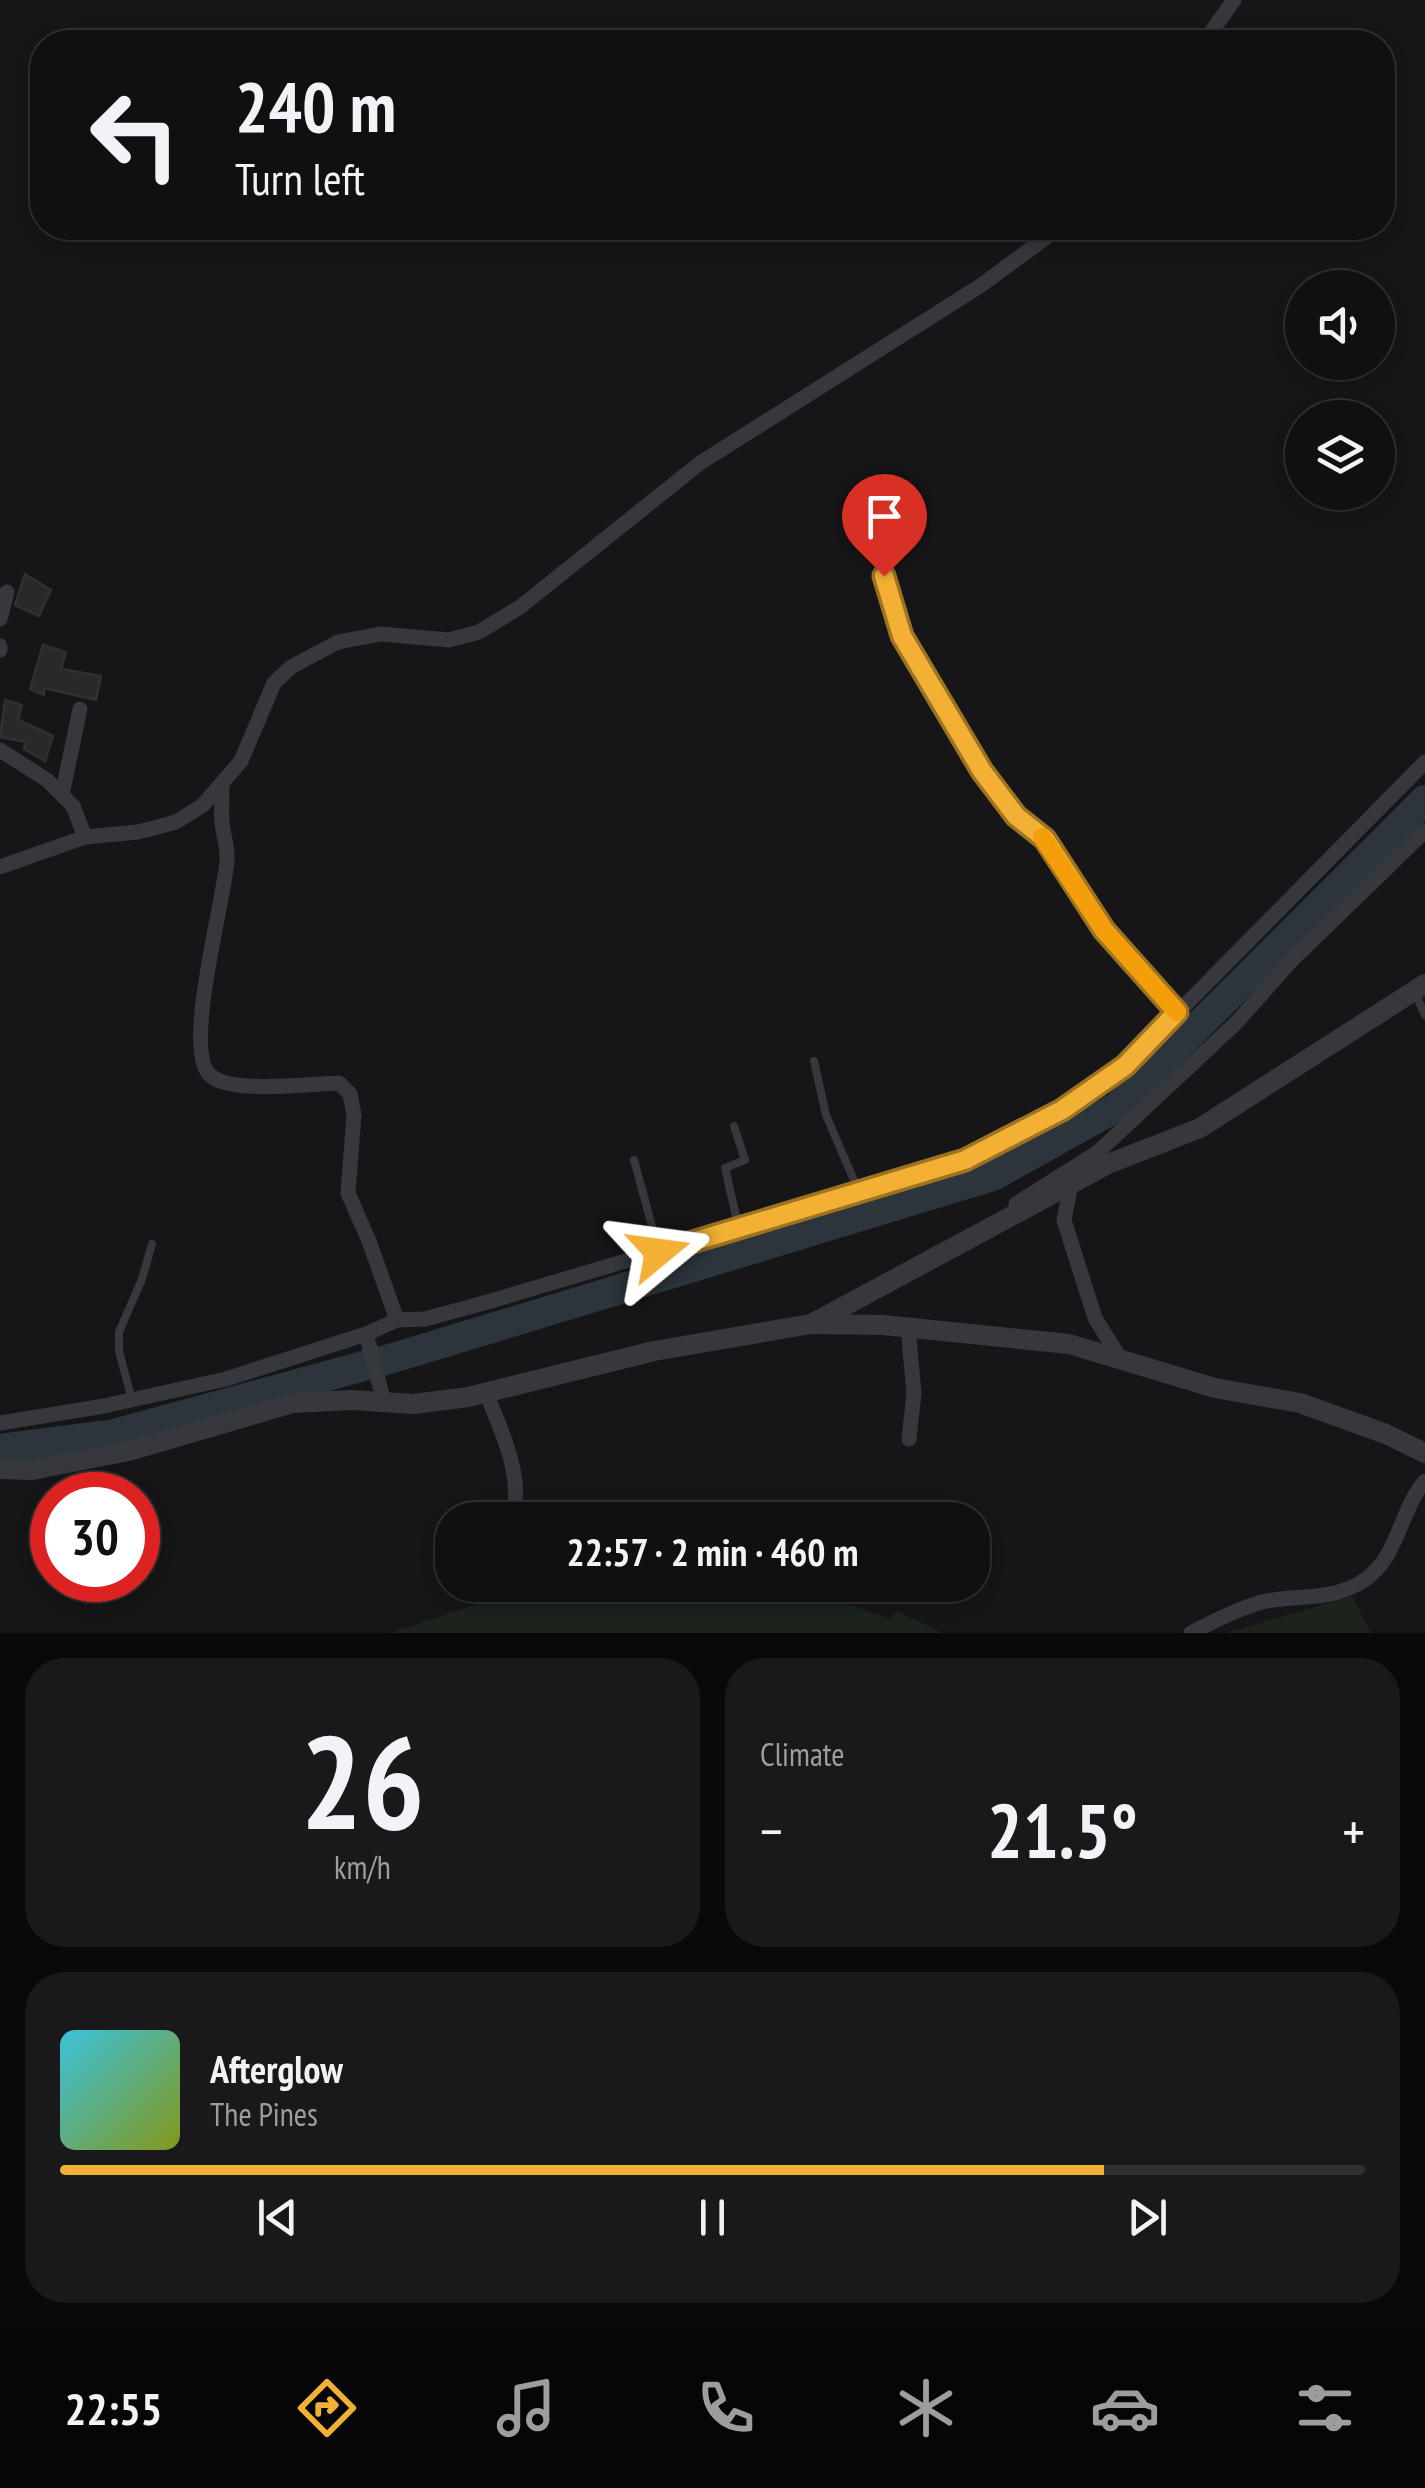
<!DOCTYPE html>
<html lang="en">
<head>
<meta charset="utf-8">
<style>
	:root { --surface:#101012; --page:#19191b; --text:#f1f3f6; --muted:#9c9d9f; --line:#303032; --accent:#f2b134 }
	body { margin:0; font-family:"PT Sans Narrow",sans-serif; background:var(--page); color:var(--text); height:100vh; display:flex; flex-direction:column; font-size:38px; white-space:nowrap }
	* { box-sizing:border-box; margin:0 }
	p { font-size:32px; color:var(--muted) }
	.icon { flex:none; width:55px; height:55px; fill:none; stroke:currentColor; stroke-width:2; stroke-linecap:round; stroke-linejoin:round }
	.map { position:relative; height:1633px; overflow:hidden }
	.drawer { display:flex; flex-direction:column; gap:25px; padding:25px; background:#09090a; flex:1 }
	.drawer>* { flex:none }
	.top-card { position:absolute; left:30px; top:30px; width:1365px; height:210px; border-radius:40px; box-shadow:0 5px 15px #0003,0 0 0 2px var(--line); background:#101012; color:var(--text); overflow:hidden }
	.buttons { position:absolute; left:1285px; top:270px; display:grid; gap:20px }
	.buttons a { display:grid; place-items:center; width:110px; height:110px; border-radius:50%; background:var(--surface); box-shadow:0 5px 15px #0003,0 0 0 2px var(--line); font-size:50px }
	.speed { position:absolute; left:30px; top:1472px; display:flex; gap:20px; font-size:50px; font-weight:700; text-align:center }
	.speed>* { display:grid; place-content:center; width:130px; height:130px; border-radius:50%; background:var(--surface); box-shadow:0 5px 15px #0003,0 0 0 2px var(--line); line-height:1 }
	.speed .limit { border:15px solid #d22; background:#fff; color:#111 }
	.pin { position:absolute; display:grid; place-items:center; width:85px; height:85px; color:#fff; margin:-102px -42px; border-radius:50% 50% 50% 0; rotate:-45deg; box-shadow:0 0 10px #0007 }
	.pin .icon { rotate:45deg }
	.me { position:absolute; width:110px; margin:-55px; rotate:74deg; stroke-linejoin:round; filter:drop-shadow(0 0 8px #0008) }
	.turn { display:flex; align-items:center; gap:35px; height:210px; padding:0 40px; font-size:45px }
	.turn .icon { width:130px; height:130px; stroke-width:2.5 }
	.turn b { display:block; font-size:70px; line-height:85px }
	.big { font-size:75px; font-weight:700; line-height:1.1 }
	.drawer .card { flex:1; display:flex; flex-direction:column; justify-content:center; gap:15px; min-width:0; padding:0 35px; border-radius:40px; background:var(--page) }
	.drawer .dial { align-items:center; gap:0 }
	.dial b { font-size:130px; line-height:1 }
	.song { display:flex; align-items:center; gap:30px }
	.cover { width:120px; height:120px; border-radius:15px; background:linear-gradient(135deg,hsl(190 70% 55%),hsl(70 70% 35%)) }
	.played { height:10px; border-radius:5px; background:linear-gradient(90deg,var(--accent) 80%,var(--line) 80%) }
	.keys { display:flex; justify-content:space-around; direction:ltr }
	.heat { display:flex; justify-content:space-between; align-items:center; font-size:55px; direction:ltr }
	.drawer .tiles { flex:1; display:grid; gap:25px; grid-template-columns:1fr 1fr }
	.card:last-child { grid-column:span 2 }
	.trip { position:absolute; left:435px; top:1502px; width:555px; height:100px; border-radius:40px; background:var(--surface); box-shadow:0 5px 15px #0003,0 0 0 2px var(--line); font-weight:700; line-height:100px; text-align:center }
	.dock { display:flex; height:160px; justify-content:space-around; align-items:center; background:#060607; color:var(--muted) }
	.dock .icon { width:70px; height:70px }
	.dock .current { color:var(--accent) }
	.dock b { font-size:45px; color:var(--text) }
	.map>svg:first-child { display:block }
	.green { fill:#1c231d }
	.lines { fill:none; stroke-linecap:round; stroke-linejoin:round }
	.river { stroke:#2c353c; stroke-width:30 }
	.building { fill:#29292c; stroke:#303034; stroke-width:2.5 }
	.service { stroke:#37383d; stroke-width:8 }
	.minor { stroke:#37383d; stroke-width:15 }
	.tertiary { stroke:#37383d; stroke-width:20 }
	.route-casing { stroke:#9d7322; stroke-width:25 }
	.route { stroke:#f2b134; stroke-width:18 }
	.slow { stroke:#f59e0b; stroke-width:18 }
</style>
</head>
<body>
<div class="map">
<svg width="1425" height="1633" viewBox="0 0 1425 1633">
	<rect width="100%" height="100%" fill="#161618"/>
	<g class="green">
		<path d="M 501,1585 L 795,1585 L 890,1619 L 897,1611 L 943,1633 L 390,1633 L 477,1604 Z"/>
		<path d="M 1352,1596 L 1371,1633 L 1226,1633 Z"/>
	</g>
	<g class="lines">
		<path class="river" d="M 0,1449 L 114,1434 L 393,1358 L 993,1176 L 1117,1107 L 1425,800"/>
	</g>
	<g class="building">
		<path d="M 25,574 L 51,590 L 39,616 L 15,605 Z"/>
		<path d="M 43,645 L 66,652 L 61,669 L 101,676 L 96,700 L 44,688 L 44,695 L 30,689 Z"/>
		<path d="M 5,700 L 22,705 L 18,720 L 53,736 L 45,761 L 24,749 L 26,742 L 0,737 Z"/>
	</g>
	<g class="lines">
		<g class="service">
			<path d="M 1416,995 L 1425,1015"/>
			<path d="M 814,1061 L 826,1115 L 859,1192"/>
			<path d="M 734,1126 L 745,1160 L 725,1168 L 739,1229"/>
			<path d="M 634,1160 L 659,1252"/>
			<path d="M 132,1400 L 119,1351 L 119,1332 L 142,1279 L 152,1244"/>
		</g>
		<g class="minor">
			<path d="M 1204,42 L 1234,0"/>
			<path d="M 884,576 L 902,637 L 983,771 L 1015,816 L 1045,839 L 1104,931 L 1177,1012"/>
			<path d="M 0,619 L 7,592"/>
			<path d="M 0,646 L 0,650"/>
			<path d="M 0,750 L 47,780 L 73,806 L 85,837"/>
			<path d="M 222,784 C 222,797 221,810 222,822 C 223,835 228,847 227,860 C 225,899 181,1053 211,1076 C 234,1094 308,1084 339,1083 L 350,1094 L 354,1115 L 348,1193 L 369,1241 L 397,1320"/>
			<path d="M 62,795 L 80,709"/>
			<path d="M 0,867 L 85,837 L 138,832 L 176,822 L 203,805 L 241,761 L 274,683 L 291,667 L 338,642 L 381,634 L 449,640 L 479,632 L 520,607 L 700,463 L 980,286 L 1059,228"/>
			<path d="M 1071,1184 L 1064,1220 L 1095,1318 L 1121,1360"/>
			<path d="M 1016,1204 L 1098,1152 L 1236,1023 L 1291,961 L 1425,831"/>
			<path d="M 908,1328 L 914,1393 L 909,1439"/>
			<path d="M 366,1334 L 384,1402"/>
			<path d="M 486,1393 C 503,1434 523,1475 513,1520"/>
			<path d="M 0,1423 L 104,1406 L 226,1379 L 366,1334 L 397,1320 L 425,1319 L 491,1301 L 965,1160 L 1063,1110 L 1125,1066 L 1425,762"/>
			<path d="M 1191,1633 C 1212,1622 1239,1608 1262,1602 C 1297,1594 1334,1602 1366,1579 C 1399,1555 1400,1510 1425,1481"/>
		</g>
		<g class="tertiary">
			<path d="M 813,1323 L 1108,1164 L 1200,1128 L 1425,984"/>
			<path d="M 0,1469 L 32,1470 L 129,1451 L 293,1403 L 351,1400 L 414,1404 L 468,1397 L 654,1351 L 811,1324 L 883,1325 L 1069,1344 L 1215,1388 L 1300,1403 L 1386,1434 L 1425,1453"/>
		</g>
	</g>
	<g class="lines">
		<defs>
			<path id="route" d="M 659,1252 L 965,1160 L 1062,1110 L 1125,1066 L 1177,1012 L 1104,930 L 1045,839 L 1016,816 L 982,771 L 902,636 L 884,576"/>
		</defs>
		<use href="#route" class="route-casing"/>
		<use href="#route" class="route"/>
		<path class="slow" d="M 1042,837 L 1104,930 L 1177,1012"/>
	</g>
</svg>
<div class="buttons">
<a><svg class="icon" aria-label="sound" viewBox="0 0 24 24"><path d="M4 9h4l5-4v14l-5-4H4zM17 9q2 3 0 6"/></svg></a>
<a><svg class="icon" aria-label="layers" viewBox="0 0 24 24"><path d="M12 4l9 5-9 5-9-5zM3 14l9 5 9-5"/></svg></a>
</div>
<div class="speed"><div class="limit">30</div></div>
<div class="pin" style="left:884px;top:576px;background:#d93025"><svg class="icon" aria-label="arrive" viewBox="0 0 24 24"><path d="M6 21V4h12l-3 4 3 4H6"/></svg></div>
<svg class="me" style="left:659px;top:1252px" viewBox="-20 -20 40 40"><path d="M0-17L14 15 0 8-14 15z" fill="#f2b134" stroke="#fff" stroke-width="4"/></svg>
<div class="trip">22:57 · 2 min · 460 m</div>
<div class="top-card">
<div class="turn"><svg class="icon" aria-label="left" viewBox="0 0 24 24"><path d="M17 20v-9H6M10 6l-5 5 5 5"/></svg><div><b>240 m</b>Turn left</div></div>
</div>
</div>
<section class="drawer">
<div class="tiles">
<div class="card dial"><b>26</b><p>km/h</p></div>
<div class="card"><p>Climate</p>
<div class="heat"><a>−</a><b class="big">21.5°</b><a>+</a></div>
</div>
<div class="card">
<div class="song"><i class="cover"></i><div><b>Afterglow</b><p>The Pines</p></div></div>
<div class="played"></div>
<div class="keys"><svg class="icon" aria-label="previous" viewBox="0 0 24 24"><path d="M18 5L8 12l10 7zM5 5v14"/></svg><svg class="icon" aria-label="pause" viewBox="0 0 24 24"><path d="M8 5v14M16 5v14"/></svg><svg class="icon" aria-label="next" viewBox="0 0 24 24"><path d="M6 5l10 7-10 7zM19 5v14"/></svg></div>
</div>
</div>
</section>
<nav class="dock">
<b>22:55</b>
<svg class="icon current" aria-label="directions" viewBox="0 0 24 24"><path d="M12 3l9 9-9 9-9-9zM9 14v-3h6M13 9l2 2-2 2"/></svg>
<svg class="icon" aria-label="music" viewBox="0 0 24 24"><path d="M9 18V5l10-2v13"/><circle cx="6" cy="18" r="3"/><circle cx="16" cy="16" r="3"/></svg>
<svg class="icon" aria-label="phone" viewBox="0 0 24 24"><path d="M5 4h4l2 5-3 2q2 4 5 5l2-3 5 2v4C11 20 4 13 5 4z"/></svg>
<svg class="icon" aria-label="climate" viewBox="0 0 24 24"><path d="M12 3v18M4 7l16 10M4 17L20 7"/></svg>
<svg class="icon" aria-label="car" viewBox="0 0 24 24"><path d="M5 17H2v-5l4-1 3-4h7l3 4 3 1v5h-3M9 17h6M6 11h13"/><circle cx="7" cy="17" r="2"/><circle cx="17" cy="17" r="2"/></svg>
<svg class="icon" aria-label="filters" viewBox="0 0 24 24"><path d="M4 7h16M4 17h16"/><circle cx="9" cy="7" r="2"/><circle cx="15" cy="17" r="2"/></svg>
</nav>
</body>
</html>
